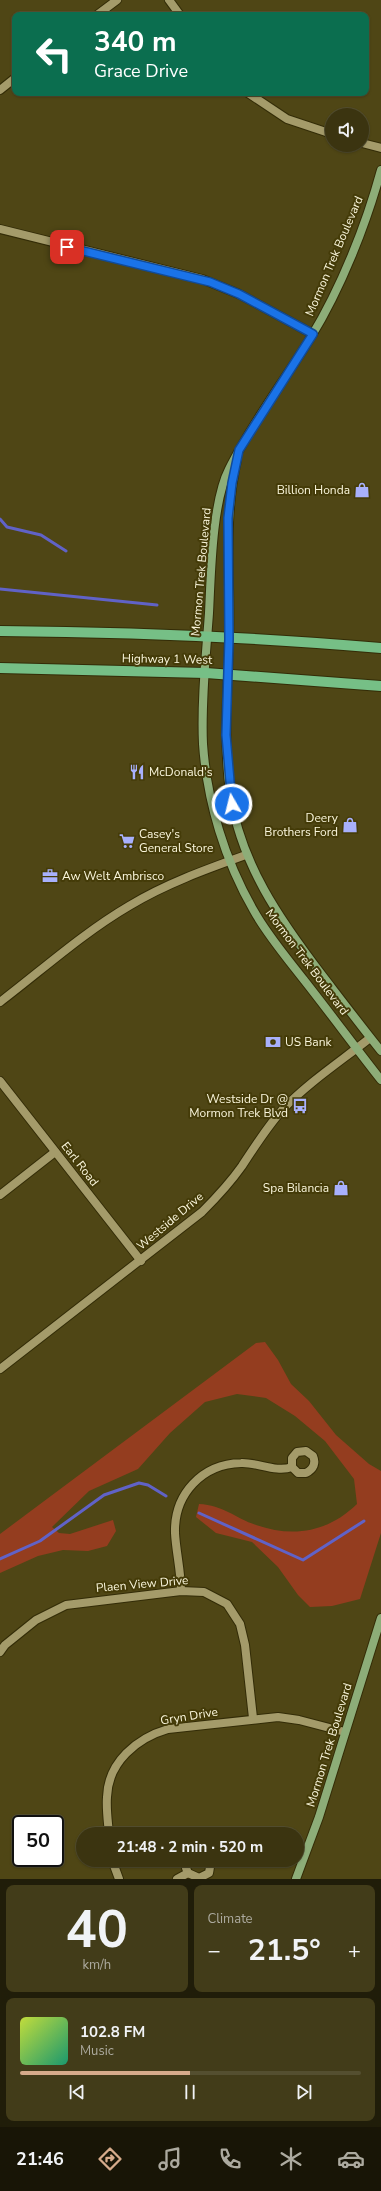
<!DOCTYPE html>
<html lang="en">
<head>
<meta charset="utf-8">
<style>
	:root { --surface:#3b3410; --page:#423c19; --text:#f1f3f6; --muted:#acaa9f; --line:#544f30; --accent:#d6ab8b }
	body { margin:0; font-family:"Nunito Sans",sans-serif; background:var(--page); color:var(--text); height:100vh; display:flex; flex-direction:column; font-size:15px; white-space:nowrap }
	* { box-sizing:border-box; margin:0 }
	p { font-size:13px; color:var(--muted) }
	.icon { flex:none; width:22px; height:22px; fill:none; stroke:currentColor; stroke-width:2; stroke-linecap:round; stroke-linejoin:round }
	.map { position:relative; height:1879px; overflow:hidden }
	.panel { display:flex; flex-direction:column; gap:6px; padding:6px; background:#201d09; flex:1 }
	.panel>* { flex:none }
	.guide { position:absolute; left:12px; top:12px; width:357px; height:84px; border-radius:8px; box-shadow:0 1px 3px #0004,0 0 0 1px var(--line); background:#0b6e4f; color:#fff; overflow:hidden }
	.buttons { position:absolute; left:325px; top:108px; display:grid; gap:8px }
	.buttons a { display:grid; place-items:center; width:44px; height:44px; border-radius:50%; background:var(--surface); box-shadow:0 1px 3px #0004,0 0 0 1px var(--line); font-size:20px }
	.speed { position:absolute; left:12px; top:1815px; display:flex; gap:8px; font-size:20px; font-weight:700; text-align:center }
	.speed>* { display:grid; place-content:center; width:52px; height:52px; border-radius:50%; background:var(--surface); box-shadow:0 1px 3px #0004,0 0 0 1px var(--line); line-height:1 }
	.speed .limit { border:2px solid #111; border-radius:6px; background:#fff; color:#111 }
	.pin { position:absolute; display:grid; place-items:center; width:34px; height:34px; color:#fff; margin:-17px; border-radius:8px; box-shadow:0 2px 6px #0006 }
	.me { position:absolute; width:44px; margin:-22px; rotate:352deg; stroke-linejoin:round; filter:drop-shadow(0 0 3px #0008) }
	.turn { display:flex; align-items:center; gap:14px; height:84px; padding:0 16px; font-size:18px }
	.turn .icon { width:52px; height:52px; stroke-width:2.5 }
	.turn b { display:block; font-size:28px; line-height:34px }
	.big { font-size:30px; font-weight:700; line-height:1.1 }
	.panel .widget { flex:1; display:flex; flex-direction:column; justify-content:center; gap:6px; min-width:0; padding:0 14px; border-radius:8px; background:var(--page) }
	.panel .dial { align-items:center; gap:0 }
	.dial b { font-size:52px; line-height:1 }
	.song { display:flex; align-items:center; gap:12px }
	.cover { width:48px; height:48px; border-radius:6px; background:linear-gradient(135deg,hsl(70 70% 55%),hsl(160 70% 35%)) }
	.played { height:4px; border-radius:2px; background:linear-gradient(90deg,var(--accent) 50%,var(--line) 50%) }
	.keys { display:flex; justify-content:space-around; direction:ltr }
	.heat { display:flex; justify-content:space-between; align-items:center; font-size:22px; direction:ltr }
	.panel .tiles { flex:1; display:grid; gap:6px; grid-template-columns:1fr 1fr }
	.widget:last-child { grid-column:span 2 }
	.trip { position:absolute; left:76px; top:1827px; width:228px; height:40px; border-radius:20px; background:var(--surface); box-shadow:0 1px 3px #0004,0 0 0 1px var(--line); font-weight:700; line-height:40px; text-align:center }
	.dock { display:flex; height:64px; justify-content:space-around; align-items:center; background:#181506; color:var(--muted) }
	.dock .icon { width:28px; height:28px }
	.dock .selected { color:var(--accent) }
	.dock b { font-size:18px; color:var(--text) }
	.map>svg:first-child { display:block }
	.green { fill:#943d1f }
	.lines { fill:none; stroke-linecap:round; stroke-linejoin:round }
	.stream { stroke:#6062c7; stroke-width:3 }
	.minor-casing { stroke:#332c07; stroke-width:10 }
	.secondary-casing { stroke:#332c07; stroke-width:10 }
	.primary-casing { stroke:#332c07; stroke-width:12 }
	.minor { stroke:#a49b6a; stroke-width:8 }
	.secondary { stroke:#8dad78; stroke-width:8 }
	.primary { stroke:#76bf86; stroke-width:10 }
	.route-casing { stroke:#114b97; stroke-width:10 }
	.route { stroke:#1a73e8; stroke-width:7 }
	.labels { text-anchor:middle; stroke-width:4; stroke-linejoin:round; paint-order:stroke }
	.street-label { font-size:12px; fill:#faf6dc; stroke:#443b08 }
	.poi-label { font-size:12px; fill:#faf6dc; stroke:#443b08; text-anchor:end }
</style>
</head>
<body>
<div class="map">
<svg width="381" height="1879" viewBox="0 0 381 1879">
	<rect width="100%" height="100%" fill="#4f4615"/>
	<path class="green" d="M 265,1342 L 278,1360 L 291,1384 L 309,1401 L 336,1435 L 369,1464 L 381,1471 L 381,1533 L 360,1599 L 332,1606 L 310,1607 L 298,1595 L 278,1567 L 252,1542 L 216,1533 L 196,1517 L 199,1504 C 223,1505 235,1518 256,1525 C 294,1538 328,1532 357,1504 L 354,1479 L 325,1441 L 295,1416 L 266,1398 L 237,1394 L 205,1402 L 170,1433 L 138,1469 L 89,1491 L 52,1527 L 59,1533 L 70,1534 L 113,1520 L 116,1531 L 107,1546 L 88,1551 L 63,1550 L 38,1556 L 0,1573 L 0,1534 L 256,1343 Z"/>
	<g class="lines">
		<g class="stream">
			<path d="M 0,519 L 7,527 L 41,535 L 66,551"/>
			<path d="M 0,589 L 157,605"/>
			<path d="M 199,1513 L 303,1560 L 364,1521"/>
			<path d="M 0,1559 L 40,1541 L 104,1495 L 139,1483 L 148,1485 L 166,1496"/>
		</g>
		<defs>
			<g id="minor">
				<path d="M 169,0 L 180,15"/>
				<path d="M 97,15 L 117,0"/>
				<path d="M 0,90 L 15,78"/>
				<path d="M 248,93 L 287,119 L 332,134"/>
				<path d="M 362,143 L 381,148"/>
				<path d="M 0,229 L 202,279 L 239,294 L 313,334"/>
				<path d="M 0,1002 C 42,970 83,933 129,906 C 165,884 207,869 246,855"/>
				<path d="M 0,1081 L 141,1261"/>
				<path d="M 0,1195 L 55,1152"/>
				<path d="M 0,1369 L 202,1212 C 217,1197 230,1183 242,1166 C 255,1146 267,1127 283,1109 C 309,1082 341,1061 370,1038"/>
				<path d="M 181,1591 C 181,1571 176,1552 175,1533 C 174,1494 202,1464 241,1463 C 257,1462 276,1473 292,1467 L 292,1458 L 297,1452 L 306,1451 L 313,1456 C 316,1463 314,1469 306,1473 L 298,1473 L 292,1467"/>
				<path d="M 0,1652 L 5,1645 L 36,1620 L 66,1605 L 181,1591 L 204,1592 L 227,1604 L 240,1624 L 245,1645 L 253,1718"/>
				<path d="M 109,1834 C 108,1822 106,1809 107,1797 C 108,1762 137,1738 168,1729 L 278,1717 L 299,1720 L 345,1732"/>
				<path d="M 112,1860 L 119,1879"/>
				<path d="M 188,1860 L 186,1868 L 188,1873 L 199,1878 L 209,1873 L 210,1867 L 208,1860"/>
				<path d="M 177,1879 L 188,1873"/>
			</g>
			<g id="secondary">
				<path d="M 381,170 C 366,225 341,288 311,337 C 284,381 252,423 229,469 C 212,502 211,574 209,613 C 206,655 201,702 203,744 C 207,802 225,861 254,911 C 268,936 287,958 304,980 C 330,1013 355,1047 381,1080"/>
				<path d="M 237,460 C 223,520 231,579 229,639 C 228,690 223,741 230,792 C 240,863 280,920 322,975 C 342,1001 361,1026 381,1051"/>
				<path d="M 296,1879 L 319,1817 L 381,1618"/>
			</g>
			<g id="primary">
				<path d="M 0,631 C 127,632 254,637 381,648"/>
				<path d="M 0,668 L 206,673 L 381,686"/>
			</g>
		</defs>
		<use href="#minor" class="minor-casing"/>
		<use href="#secondary" class="secondary-casing"/>
		<use href="#primary" class="primary-casing"/>
		<use href="#minor" class="minor"/>
		<use href="#secondary" class="secondary"/>
		<use href="#primary" class="primary"/>
	</g>
	<g class="lines">
		<defs>
			<path id="route" d="M 67,247 L 210,282 L 239,294 L 313,334 L 239,450 L 232,483 L 228,518 L 229,639 L 226,735 L 232,804"/>
		</defs>
		<use href="#route" class="route-casing"/>
		<use href="#route" class="route"/>
	</g>
	<defs>
		<symbol id="shop-bare" viewBox="-9 -9 18 18"><path d="M-5-2.5h2.3a2.7 3.5 0 0 1 5.4 0H5L5.5 6h-11ZM-1.5-2.5h3a1.5 2.3 0 0 0-3 0Z" fill="#a8b0fc" stroke="#443b08" stroke-width="2.5" paint-order="stroke"/></symbol>
		<symbol id="restaurant-bare" viewBox="-9 -9 18 18"><path d="M-5-6h1v4h1v-4h1v4h1v-4h1v5L-1.5 .5V6h-2V.5L-5-1ZM5-6V6H3V1.5H1.5Q1.5-4 5-6Z" fill="#a8b0fc" stroke="#443b08" stroke-width="2.5" paint-order="stroke"/></symbol>
		<symbol id="supermarket-bare" viewBox="-9 -9 18 18"><path d="M-6-5.5h2.5l.6 2H6L4.5 2H-2.5L-4.4-4H-6ZM-1.5 3.2a1.3 1.3 0 1 0 .1 0ZM3 3.2a1.3 1.3 0 1 0 .1 0Z" fill="#a8b0fc" stroke="#443b08" stroke-width="2.5" paint-order="stroke"/></symbol>
		<symbol id="office-bare" viewBox="-9 -9 18 18"><path d="M-6-3h4V-5.5h4V-3h4V5H-6ZM-1-4.5V-3h2v-1.5ZM-6 0V1H6V0Z" fill="#a8b0fc" stroke="#443b08" stroke-width="2.5" paint-order="stroke"/></symbol>
		<symbol id="bank-bare" viewBox="-9 -9 18 18"><path d="M-6-4H6V4H-6ZM0-2.3a2.3 2.3 0 1 0 0 4.6a2.3 2.3 0 1 0 0-4.6Z" fill="#a8b0fc" stroke="#443b08" stroke-width="2.5" paint-order="stroke"/></symbol>
		<symbol id="bus-bare" viewBox="-9 -9 18 18"><path d="M-5-6H5V4H4V6H2V4H-2V6H-4V4H-5ZM-3.5-4V0h7V-4ZM-3.5 1.2v1.5H-2V1.2ZM2 1.2v1.5H3.5V1.2Z" fill="#a8b0fc" stroke="#443b08" stroke-width="2.5" paint-order="stroke"/></symbol>
	</defs>
	<g fill-rule="evenodd">
		<use href="#shop-bare" x="351" y="479" width="22" height="22"/>
		<use href="#restaurant-bare" x="126" y="761" width="22" height="22"/>
		<use href="#shop-bare" x="339" y="814" width="22" height="22"/>
		<use href="#supermarket-bare" x="116" y="830" width="22" height="22"/>
		<use href="#office-bare" x="39" y="865" width="22" height="22"/>
		<use href="#bank-bare" x="262" y="1031" width="22" height="22"/>
		<use href="#bus-bare" x="289" y="1095" width="22" height="22"/>
		<use href="#shop-bare" x="330" y="1177" width="22" height="22"/>
	</g>
	<g class="labels">
		<g class="street-label">
			<text transform="translate(334 256) rotate(-67)" y="4">Mormon Trek Boulevard</text>
			<text transform="translate(201 572) rotate(-85)" y="4">Mormon Trek Boulevard</text>
			<text transform="translate(167 659) rotate(1)" y="4">Highway 1 West</text>
			<text transform="translate(307 962) rotate(53)" y="4">Mormon Trek Boulevard</text>
			<text transform="translate(80 1164) rotate(52)" y="4">Earl Road</text>
			<text transform="translate(170 1221) rotate(-40)" y="4">Westside Drive</text>
			<text transform="translate(142 1584) rotate(-5)" y="4">Plaen View Drive</text>
			<text transform="translate(189 1716) rotate(-9)" y="4">Gryn Drive</text>
			<text transform="translate(329 1745) rotate(-73)" y="4">Mormon Trek Boulevard</text>
		</g>
		<g class="poi-label">
			<text x="350" y="494">Billion Honda</text>
			<text x="149" y="776" text-anchor="start">McDonald's</text>
			<text x="338" y="822">Deery<tspan x="338" dy="14">Brothers Ford</tspan></text>
			<text x="139" y="838" text-anchor="start">Casey's<tspan x="139" dy="14">General Store</tspan></text>
			<text x="62" y="880" text-anchor="start">Aw Welt Ambrisco</text>
			<text x="285" y="1046" text-anchor="start">US Bank</text>
			<text x="288" y="1103">Westside Dr @<tspan x="288" dy="14">Mormon Trek Blvd</tspan></text>
			<text x="329" y="1192">Spa Bilancia</text>
		</g>
	</g>
</svg>
<div class="buttons">
<a><svg class="icon" aria-label="sound" viewBox="0 0 24 24"><path d="M4 9h4l5-4v14l-5-4H4zM17 9q2 3 0 6"/></svg></a>
</div>
<div class="speed"><div class="limit">50</div></div>
<div class="pin" style="left:67px;top:247px;background:#d93025"><svg class="icon" aria-label="arrive" viewBox="0 0 24 24"><path d="M6 21V4h12l-3 4 3 4H6"/></svg></div>
<svg class="me" style="left:232px;top:804px" viewBox="-20 -20 40 40"><circle r="17" fill="#1a73e8" stroke="#fff" stroke-width="3"/><path d="M0-11L8 9 0 5-8 9z" fill="#fff"/></svg>
<div class="trip">21:48 · 2 min · 520 m</div>
<div class="guide">
<div class="turn"><svg class="icon" aria-label="left" viewBox="0 0 24 24"><path d="M17 20v-9H6M10 6l-5 5 5 5"/></svg><div><b>340 m</b>Grace Drive</div></div>
</div>
</div>
<section class="panel">
<div class="tiles">
<div class="widget dial"><b>40</b><p>km/h</p></div>
<div class="widget"><p>Climate</p>
<div class="heat"><a>−</a><b class="big">21.5°</b><a>+</a></div>
</div>
<div class="widget">
<div class="song"><i class="cover"></i><div><b>102.8 FM</b><p>Music</p></div></div>
<div class="played"></div>
<div class="keys"><svg class="icon" aria-label="previous" viewBox="0 0 24 24"><path d="M18 5L8 12l10 7zM5 5v14"/></svg><svg class="icon" aria-label="pause" viewBox="0 0 24 24"><path d="M8 5v14M16 5v14"/></svg><svg class="icon" aria-label="next" viewBox="0 0 24 24"><path d="M6 5l10 7-10 7zM19 5v14"/></svg></div>
</div>
</div>
</section>
<nav class="dock">
<b>21:46</b>
<svg class="icon selected" aria-label="directions" viewBox="0 0 24 24"><path d="M12 3l9 9-9 9-9-9zM9 14v-3h6M13 9l2 2-2 2"/></svg>
<svg class="icon" aria-label="music" viewBox="0 0 24 24"><path d="M9 18V5l10-2v13"/><circle cx="6" cy="18" r="3"/><circle cx="16" cy="16" r="3"/></svg>
<svg class="icon" aria-label="phone" viewBox="0 0 24 24"><path d="M5 4h4l2 5-3 2q2 4 5 5l2-3 5 2v4C11 20 4 13 5 4z"/></svg>
<svg class="icon" aria-label="climate" viewBox="0 0 24 24"><path d="M12 3v18M4 7l16 10M4 17L20 7"/></svg>
<svg class="icon" aria-label="car" viewBox="0 0 24 24"><path d="M5 17H2v-5l4-1 3-4h7l3 4 3 1v5h-3M9 17h6M6 11h13"/><circle cx="7" cy="17" r="2"/><circle cx="17" cy="17" r="2"/></svg>
</nav>
</body>
</html>
